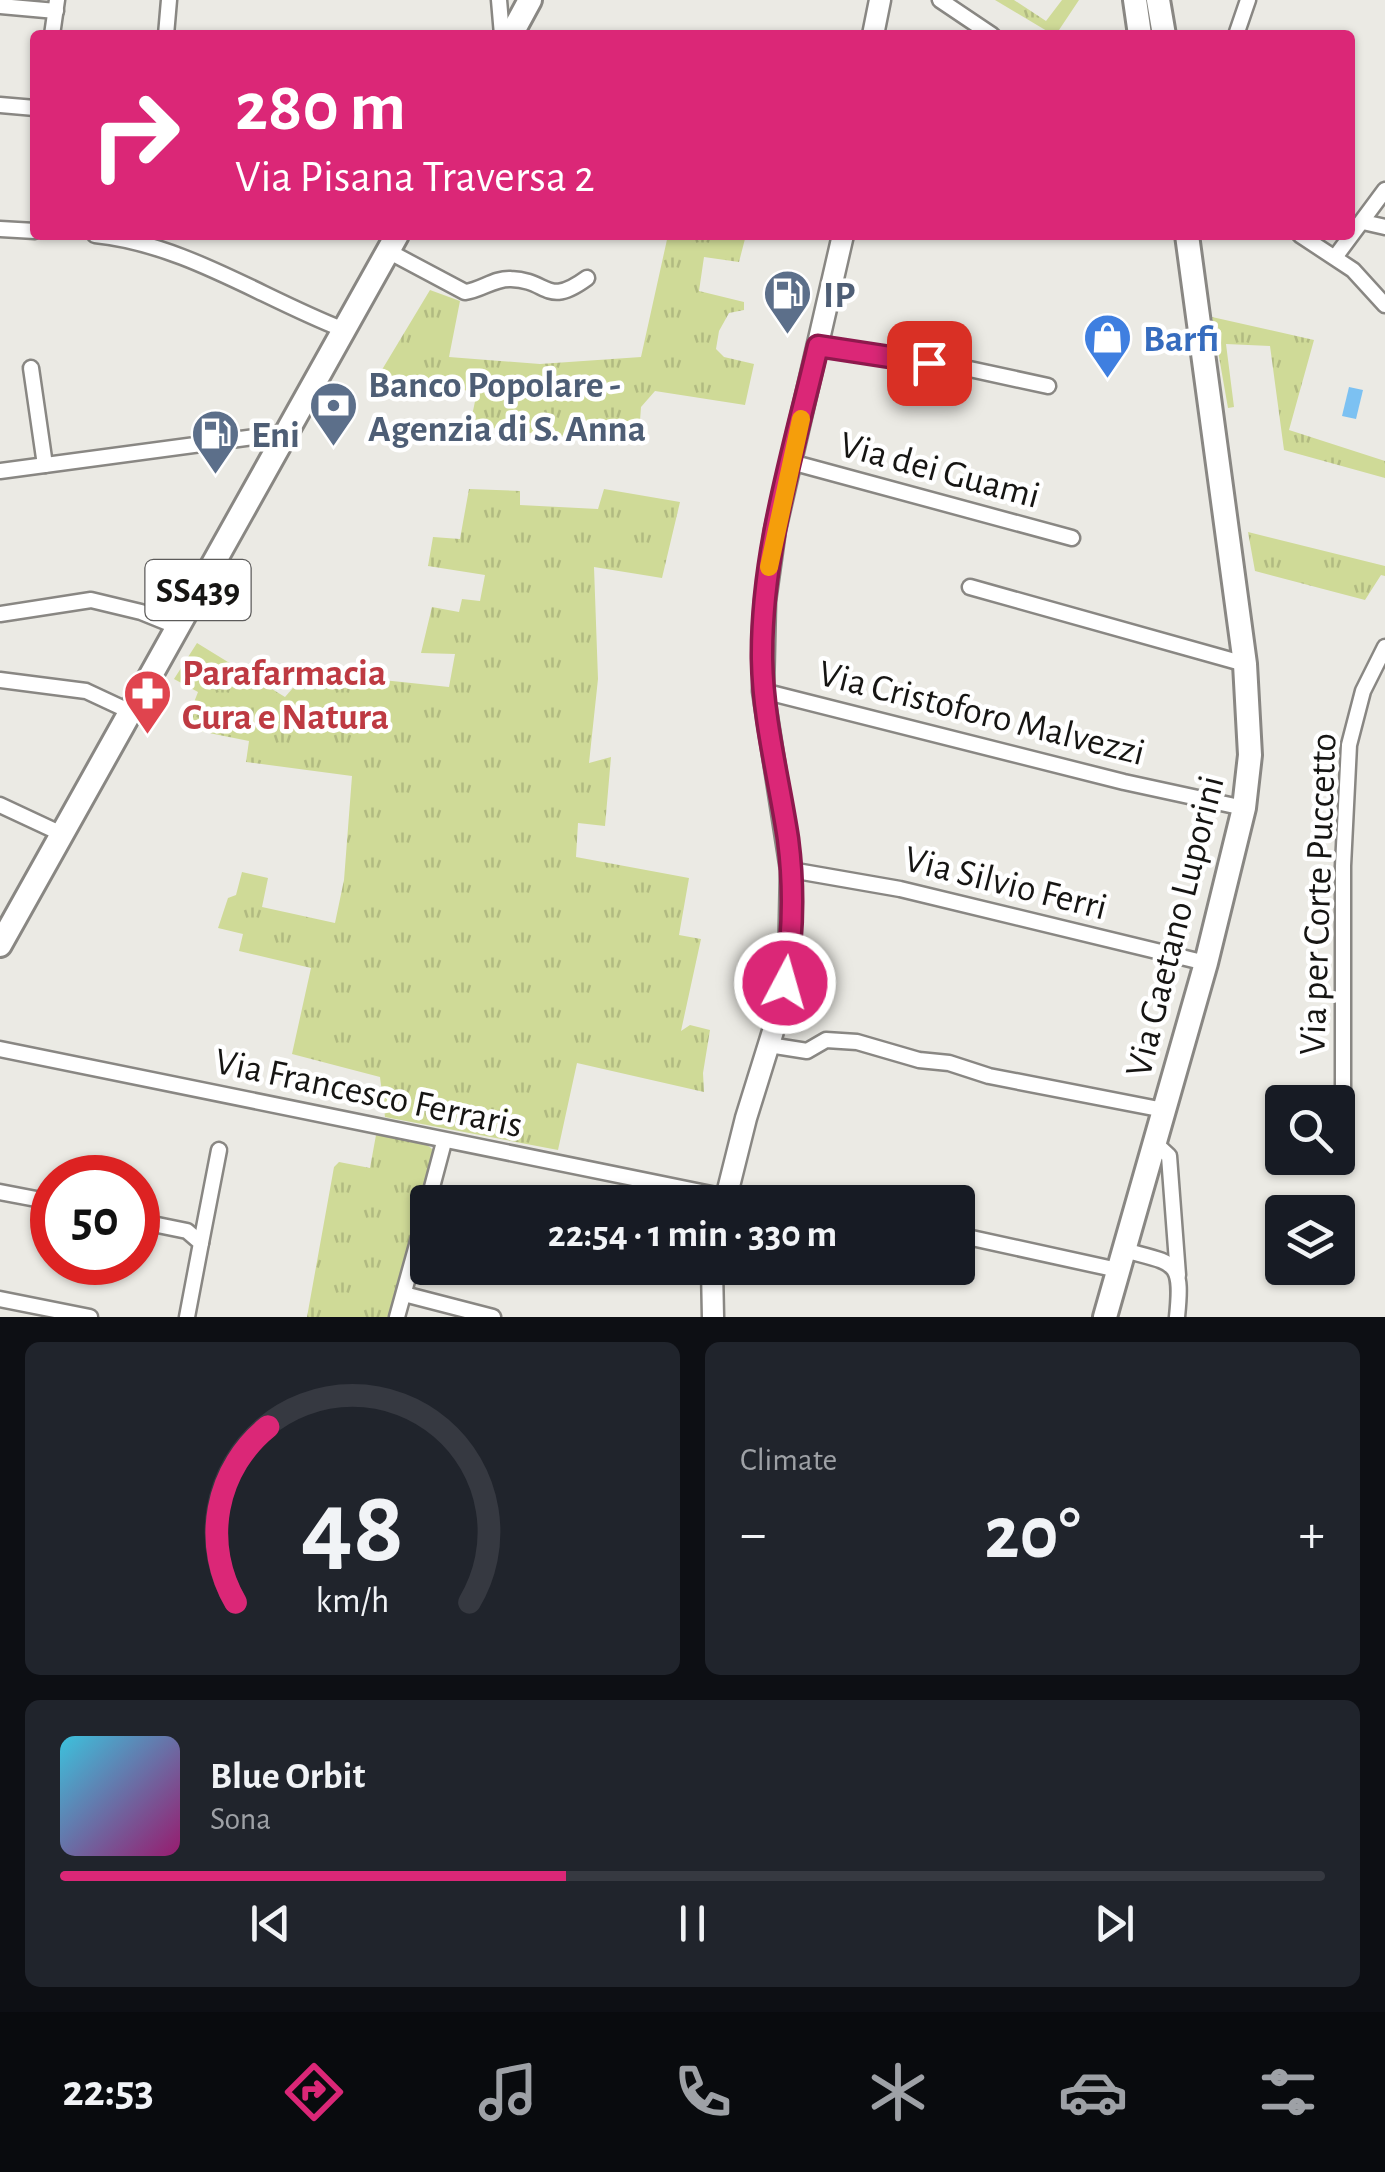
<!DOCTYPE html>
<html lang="en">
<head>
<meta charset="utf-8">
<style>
	:root { --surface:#171b24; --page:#20242c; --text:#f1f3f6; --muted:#9ea1a6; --line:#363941; --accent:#db2777 }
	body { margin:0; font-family:"Alegreya Sans",sans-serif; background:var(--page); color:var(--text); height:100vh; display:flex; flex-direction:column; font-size:38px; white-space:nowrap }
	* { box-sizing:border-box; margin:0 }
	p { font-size:32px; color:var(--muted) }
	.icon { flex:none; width:55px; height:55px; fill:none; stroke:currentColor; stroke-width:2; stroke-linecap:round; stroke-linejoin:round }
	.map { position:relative; height:1317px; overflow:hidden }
	.side { display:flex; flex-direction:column; gap:25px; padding:25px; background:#0d0f14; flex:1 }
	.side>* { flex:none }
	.hud { position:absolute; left:30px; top:30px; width:1325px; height:210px; border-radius:10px; box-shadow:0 2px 8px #0004; background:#db2777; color:#fff; overflow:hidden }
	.tools { position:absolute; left:1265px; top:1085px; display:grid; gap:20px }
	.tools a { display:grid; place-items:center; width:90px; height:90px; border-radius:10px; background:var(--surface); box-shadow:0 2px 8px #0004; font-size:50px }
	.speed { position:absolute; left:30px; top:1155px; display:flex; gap:20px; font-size:50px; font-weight:700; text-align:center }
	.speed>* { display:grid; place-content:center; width:130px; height:130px; border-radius:50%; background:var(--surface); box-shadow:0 2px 8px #0004; line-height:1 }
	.speed .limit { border:15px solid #d22; background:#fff; color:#111 }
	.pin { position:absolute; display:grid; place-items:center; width:85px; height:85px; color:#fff; margin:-42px; border-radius:20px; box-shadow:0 5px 15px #0006 }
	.me { position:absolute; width:110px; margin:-55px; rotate:6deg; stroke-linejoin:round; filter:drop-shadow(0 0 8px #0008) }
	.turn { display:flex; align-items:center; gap:35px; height:210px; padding:0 40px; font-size:45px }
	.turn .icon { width:130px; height:130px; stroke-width:2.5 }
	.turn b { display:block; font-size:70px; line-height:85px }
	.big { font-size:75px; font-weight:700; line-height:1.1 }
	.side .card { flex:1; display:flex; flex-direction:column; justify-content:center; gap:15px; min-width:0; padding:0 35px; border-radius:15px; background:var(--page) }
	.side .dial { align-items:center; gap:0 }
	.dial svg { height:260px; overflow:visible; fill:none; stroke:var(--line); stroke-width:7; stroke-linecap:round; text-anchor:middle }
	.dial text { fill:var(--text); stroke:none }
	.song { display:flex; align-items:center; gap:30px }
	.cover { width:120px; height:120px; border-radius:15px; background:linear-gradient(135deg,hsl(190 70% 55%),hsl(320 70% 35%)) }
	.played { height:10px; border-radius:5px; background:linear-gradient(90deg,var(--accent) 40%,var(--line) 40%) }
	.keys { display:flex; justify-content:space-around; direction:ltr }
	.heat { display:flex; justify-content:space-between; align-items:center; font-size:55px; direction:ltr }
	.side .tiles { flex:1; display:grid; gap:25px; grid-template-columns:1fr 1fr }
	.card:last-child { grid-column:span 2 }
	.trip { position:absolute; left:410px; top:1185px; width:565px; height:100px; border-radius:10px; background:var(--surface); box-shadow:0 2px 8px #0004; font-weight:700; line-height:100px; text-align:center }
	.dock { display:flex; height:160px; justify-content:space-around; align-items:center; background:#090b0e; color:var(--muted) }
	.dock .icon { width:70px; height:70px }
	.dock .selected { color:var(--accent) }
	.dock b { font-size:45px; color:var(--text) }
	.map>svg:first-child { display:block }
	.grass { fill:url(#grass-tufts) }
	.water { fill:#7cc1f2 }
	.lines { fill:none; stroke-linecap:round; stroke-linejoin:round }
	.street-casing { stroke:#898783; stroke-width:19 }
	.secondary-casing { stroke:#898783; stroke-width:25 }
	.primary-casing { stroke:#898783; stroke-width:28 }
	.street { stroke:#fff; stroke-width:14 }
	.secondary { stroke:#fff; stroke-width:20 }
	.primary { stroke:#fff; stroke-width:22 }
	.route-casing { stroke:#8e194d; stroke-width:25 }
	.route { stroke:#db2777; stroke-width:18 }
	.slow { stroke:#f59e0b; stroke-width:18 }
	.labels { text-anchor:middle; stroke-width:9; stroke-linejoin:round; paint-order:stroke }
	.shield { fill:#fff; stroke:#5c5b5a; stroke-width:2.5 }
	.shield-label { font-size:35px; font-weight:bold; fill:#161513 }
	.service-label { font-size:38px; font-weight:bold; fill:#4e5e75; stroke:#fff; text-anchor:start }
	.shop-label { font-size:38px; font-weight:bold; fill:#366cbe; stroke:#fff; text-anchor:start }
	.street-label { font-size:38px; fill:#161513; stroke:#fff }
	.health-label { font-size:38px; font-weight:bold; fill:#be3a42; stroke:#fff; text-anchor:start }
</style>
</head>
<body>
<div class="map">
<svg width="1385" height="1317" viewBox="0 0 1385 1317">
	<defs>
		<pattern id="grass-tufts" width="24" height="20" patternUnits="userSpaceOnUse" patternTransform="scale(2.5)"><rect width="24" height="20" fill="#cfda97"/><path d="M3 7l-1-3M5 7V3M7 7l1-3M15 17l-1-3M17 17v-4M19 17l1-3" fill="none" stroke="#b1ba81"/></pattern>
	</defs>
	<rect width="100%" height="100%" fill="#ebeae4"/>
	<g class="grass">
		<path d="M 995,0 L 1014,0 L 1046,21 L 1062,0 L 1079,0 L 1057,33 L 1052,34 Z"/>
		<path d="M 668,235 L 746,235 L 739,262 L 704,257 L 699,291 L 744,302 L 744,310 L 729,313 L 719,331 L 716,349 L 724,357 L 754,364 L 745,405 L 655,391 L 641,407 L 640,421 L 625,421 L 622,445 L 470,425 L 477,392 L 377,378 L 430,290 L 460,301 L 449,357 L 540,364 L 641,357 Z"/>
		<path d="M 1212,317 L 1314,340 L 1289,430 L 1385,461 L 1385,478 L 1284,450 L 1270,346 L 1226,344 L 1234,407 L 1228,408 Z"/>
		<path d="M 469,489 L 520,491 L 520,505 L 598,509 L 604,489 L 680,502 L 662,578 L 594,567 L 598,679 L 589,763 L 611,757 L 605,826 L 578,823 L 576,857 L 689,878 L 679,935 L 701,939 L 681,1031 L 690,1025 L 710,1030 L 703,1073 L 704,1092 L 577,1063 L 558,1150 L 385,1117 L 380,1077 L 292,1054 L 311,968 L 239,951 L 243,934 L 218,928 L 228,898 L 236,895 L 242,872 L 268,878 L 262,907 L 335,923 L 344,880 L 352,776 L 246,762 L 249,741 L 184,728 L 198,692 L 174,679 L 197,643 L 285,697 L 307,672 L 449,687 L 455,654 L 421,653 L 432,607 L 459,612 L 462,599 L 480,601 L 485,575 L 428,566 L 433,537 L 460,539 Z"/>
		<path d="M 1248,532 L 1385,566 L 1385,576 L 1381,575 L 1365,600 L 1255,571 Z"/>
		<path d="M 376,1135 C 395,1138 423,1137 435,1152 L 389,1317 L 307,1317 L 334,1167 L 339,1162 L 370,1168 Z"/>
	</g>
	<path class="water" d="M 1349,387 L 1363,390 L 1356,419 L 1342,416 Z"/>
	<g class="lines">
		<defs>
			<g id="street">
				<path d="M 499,0 L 502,35"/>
				<path d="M 940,0 L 992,35"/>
				<path d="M 0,6 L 56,11"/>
				<path d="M 52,35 L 57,0"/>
				<path d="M 166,35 L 169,0"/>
				<path d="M 1236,35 L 1248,0"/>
				<path d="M 0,105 L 35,108"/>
				<path d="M 1363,222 L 1385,227"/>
				<path d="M 0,229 L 35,231"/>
				<path d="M 95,235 C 184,244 260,297 342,329"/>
				<path d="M 1300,235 L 1353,270 L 1385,305"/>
				<path d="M 388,251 L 465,292 C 482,290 494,278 511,279 C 549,280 546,308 587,278"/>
				<path d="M 1336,256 L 1385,190"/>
				<path d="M 818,346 L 965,368 L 1048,386"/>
				<path d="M 31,368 L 45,465"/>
				<path d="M 791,462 L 1072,538"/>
				<path d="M 0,471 L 284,433"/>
				<path d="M 970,587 L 1245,664"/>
				<path d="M 0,614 L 91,600 L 141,612 L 178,627"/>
				<path d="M 0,680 L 86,691 L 131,712"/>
				<path d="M 763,691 L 1124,782 L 1244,808"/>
				<path d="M 0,805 L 62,834"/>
				<path d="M 791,870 L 900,889 L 1206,963"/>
				<path d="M 769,1045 L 807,1051 L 826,1040 L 857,1042 L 919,1060 L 949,1063 L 989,1076 L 1164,1110"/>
				<path d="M 0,1049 L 726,1197"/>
				<path d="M 1155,1143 L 1169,1156 L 1178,1275"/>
				<path d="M 1343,1149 L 1343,866 L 1349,745 L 1363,691 L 1385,647"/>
				<path d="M 0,1192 L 52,1202"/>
				<path d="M 727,1192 L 788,1202"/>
				<path d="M 428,1202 L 444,1142"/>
				<path d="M 138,1221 L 187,1231 L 201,1243 L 187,1317"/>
				<path d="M 958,1235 L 1118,1270"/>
				<path d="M 201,1243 L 219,1150"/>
				<path d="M 1124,1250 C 1175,1264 1183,1259 1177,1317"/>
				<path d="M 404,1294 L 493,1317"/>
				<path d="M 0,1299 L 90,1317"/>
				<path d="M 397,1317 L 428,1205"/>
			</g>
			<g id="secondary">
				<path d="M 873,35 L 880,0"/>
				<path d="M 725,1202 L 746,1118 L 774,1028 L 789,963 L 791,870 L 763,691 L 765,601 L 775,530 L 843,235"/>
				<path d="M 712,1268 L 713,1317"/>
			</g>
			<g id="primary">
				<path d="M 1135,0 L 1140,35"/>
				<path d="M 1158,0 L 1164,35"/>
				<path d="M 511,35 L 530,0"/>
				<path d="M 0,945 L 397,235"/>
				<path d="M 1105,1317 L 1206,963 L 1244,808 L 1250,755 L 1245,664 L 1187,235"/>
			</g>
		</defs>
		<use href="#street" class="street-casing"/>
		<use href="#secondary" class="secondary-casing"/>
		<use href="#primary" class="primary-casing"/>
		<use href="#street" class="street"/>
		<use href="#secondary" class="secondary"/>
		<use href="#primary" class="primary"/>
	</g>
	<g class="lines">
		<defs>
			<path id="route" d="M 785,983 C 793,937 794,886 788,839 C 779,779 763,720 762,659 C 761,553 794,449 818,346 L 929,363"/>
		</defs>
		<use href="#route" class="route-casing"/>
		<use href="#route" class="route"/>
		<path class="slow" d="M 769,567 L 801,419"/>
	</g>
	<defs>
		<symbol id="fuel-pin" viewBox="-11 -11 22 30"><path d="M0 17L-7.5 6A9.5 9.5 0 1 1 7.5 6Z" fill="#5c6f8a" stroke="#fff"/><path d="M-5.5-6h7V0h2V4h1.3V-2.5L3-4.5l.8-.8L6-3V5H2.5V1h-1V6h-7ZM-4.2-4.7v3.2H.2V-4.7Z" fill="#fff"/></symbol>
		<symbol id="shop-pin" viewBox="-11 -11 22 30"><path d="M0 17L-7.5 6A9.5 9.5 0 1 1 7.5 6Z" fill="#3f7fe0" stroke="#fff"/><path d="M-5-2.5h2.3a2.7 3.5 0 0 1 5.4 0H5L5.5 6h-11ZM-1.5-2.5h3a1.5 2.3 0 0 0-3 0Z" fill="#fff"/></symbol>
		<symbol id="bank-pin" viewBox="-11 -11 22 30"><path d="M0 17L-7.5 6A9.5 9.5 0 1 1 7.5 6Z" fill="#5c6f8a" stroke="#fff"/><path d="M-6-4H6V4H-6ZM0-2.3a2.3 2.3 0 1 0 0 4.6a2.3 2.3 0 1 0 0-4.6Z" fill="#fff"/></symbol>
		<symbol id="pharmacy-pin" viewBox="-11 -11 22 30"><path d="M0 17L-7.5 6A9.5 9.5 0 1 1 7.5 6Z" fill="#e0444e" stroke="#fff"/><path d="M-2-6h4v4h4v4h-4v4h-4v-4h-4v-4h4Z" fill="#fff"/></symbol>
	</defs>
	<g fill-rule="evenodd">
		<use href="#fuel-pin" x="760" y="266" width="55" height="75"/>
		<use href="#shop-pin" x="1080" y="310" width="55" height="75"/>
		<use href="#bank-pin" x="306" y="378" width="55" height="75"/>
		<use href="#fuel-pin" x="188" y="406" width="55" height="75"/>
		<use href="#pharmacy-pin" x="120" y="666" width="55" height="75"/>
	</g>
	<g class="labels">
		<rect class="shield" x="145.5" y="560" width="105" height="60" rx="8"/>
		<g class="shield-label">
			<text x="198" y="602">SS439</text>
		</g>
		<g class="service-label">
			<text x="823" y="307">IP</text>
			<text x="368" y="397">Banco Popolare -<tspan x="368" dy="44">Agenzia di S. Anna</tspan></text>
			<text x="251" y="447">Eni</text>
		</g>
		<g class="shop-label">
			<text x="1143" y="351">Barfi</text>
		</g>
		<g class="street-label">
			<text transform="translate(940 469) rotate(15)" y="13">Via dei Guami</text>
			<text transform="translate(982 712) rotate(14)" y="13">Via Cristoforo Malvezzi</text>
			<text transform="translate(1006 882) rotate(14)" y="13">Via Silvio Ferri</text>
			<text transform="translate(1317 894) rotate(-88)" y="13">Via per Corte Puccetto</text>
			<text transform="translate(1174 926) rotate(-76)" y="13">Via Gaetano Luporini</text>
			<text transform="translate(369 1092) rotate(12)" y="13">Via Francesco Ferraris</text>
		</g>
		<g class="health-label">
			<text x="182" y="685">Parafarmacia<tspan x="182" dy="44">Cura e Natura</tspan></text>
		</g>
	</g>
</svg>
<div class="tools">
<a><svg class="icon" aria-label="search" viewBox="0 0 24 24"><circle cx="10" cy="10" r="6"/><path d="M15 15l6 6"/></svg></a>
<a><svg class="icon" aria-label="layers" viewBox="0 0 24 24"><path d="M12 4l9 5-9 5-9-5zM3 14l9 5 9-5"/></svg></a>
</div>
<div class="speed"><div class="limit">50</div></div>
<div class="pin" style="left:929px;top:363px;background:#d93025"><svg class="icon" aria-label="arrive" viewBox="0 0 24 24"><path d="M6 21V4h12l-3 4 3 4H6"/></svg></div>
<svg class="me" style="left:785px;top:983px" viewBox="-20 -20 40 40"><circle r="17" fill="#db2777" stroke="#fff" stroke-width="3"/><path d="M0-11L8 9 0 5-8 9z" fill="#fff"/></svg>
<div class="trip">22:54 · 1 min · 330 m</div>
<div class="hud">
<div class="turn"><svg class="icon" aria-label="right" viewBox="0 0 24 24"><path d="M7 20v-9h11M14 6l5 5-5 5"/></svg><div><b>280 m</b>Via Pisana Traversa 2</div></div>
</div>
</div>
<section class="side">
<div class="tiles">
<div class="card dial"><svg viewBox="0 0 100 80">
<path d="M14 69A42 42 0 1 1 86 69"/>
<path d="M14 69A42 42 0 0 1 24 15" stroke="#db2777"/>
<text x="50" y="56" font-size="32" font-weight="700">48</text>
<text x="50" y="72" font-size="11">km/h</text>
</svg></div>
<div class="card"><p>Climate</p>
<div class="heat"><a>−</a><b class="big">20°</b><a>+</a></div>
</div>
<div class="card">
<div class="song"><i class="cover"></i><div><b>Blue Orbit</b><p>Sona</p></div></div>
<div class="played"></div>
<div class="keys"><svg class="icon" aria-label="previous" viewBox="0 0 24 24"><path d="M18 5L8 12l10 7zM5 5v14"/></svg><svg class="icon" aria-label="pause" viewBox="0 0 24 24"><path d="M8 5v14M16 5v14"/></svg><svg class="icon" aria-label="next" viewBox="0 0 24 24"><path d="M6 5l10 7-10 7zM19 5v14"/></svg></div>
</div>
</div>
</section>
<nav class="dock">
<b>22:53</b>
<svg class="icon selected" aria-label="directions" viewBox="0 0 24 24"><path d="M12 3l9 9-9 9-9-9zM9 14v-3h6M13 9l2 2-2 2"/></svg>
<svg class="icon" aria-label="music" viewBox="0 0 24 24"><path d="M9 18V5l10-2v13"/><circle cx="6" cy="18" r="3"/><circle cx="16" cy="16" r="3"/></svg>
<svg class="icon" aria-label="phone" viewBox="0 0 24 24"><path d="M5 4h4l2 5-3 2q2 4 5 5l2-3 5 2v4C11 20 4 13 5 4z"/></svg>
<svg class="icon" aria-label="climate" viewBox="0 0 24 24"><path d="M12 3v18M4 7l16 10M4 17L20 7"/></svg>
<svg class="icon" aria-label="car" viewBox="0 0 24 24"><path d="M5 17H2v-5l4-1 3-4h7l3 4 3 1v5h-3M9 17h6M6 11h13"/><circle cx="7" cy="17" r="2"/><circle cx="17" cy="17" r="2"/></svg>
<svg class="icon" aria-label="filters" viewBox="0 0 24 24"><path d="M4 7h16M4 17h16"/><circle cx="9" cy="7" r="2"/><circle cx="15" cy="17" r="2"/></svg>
</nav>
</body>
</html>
